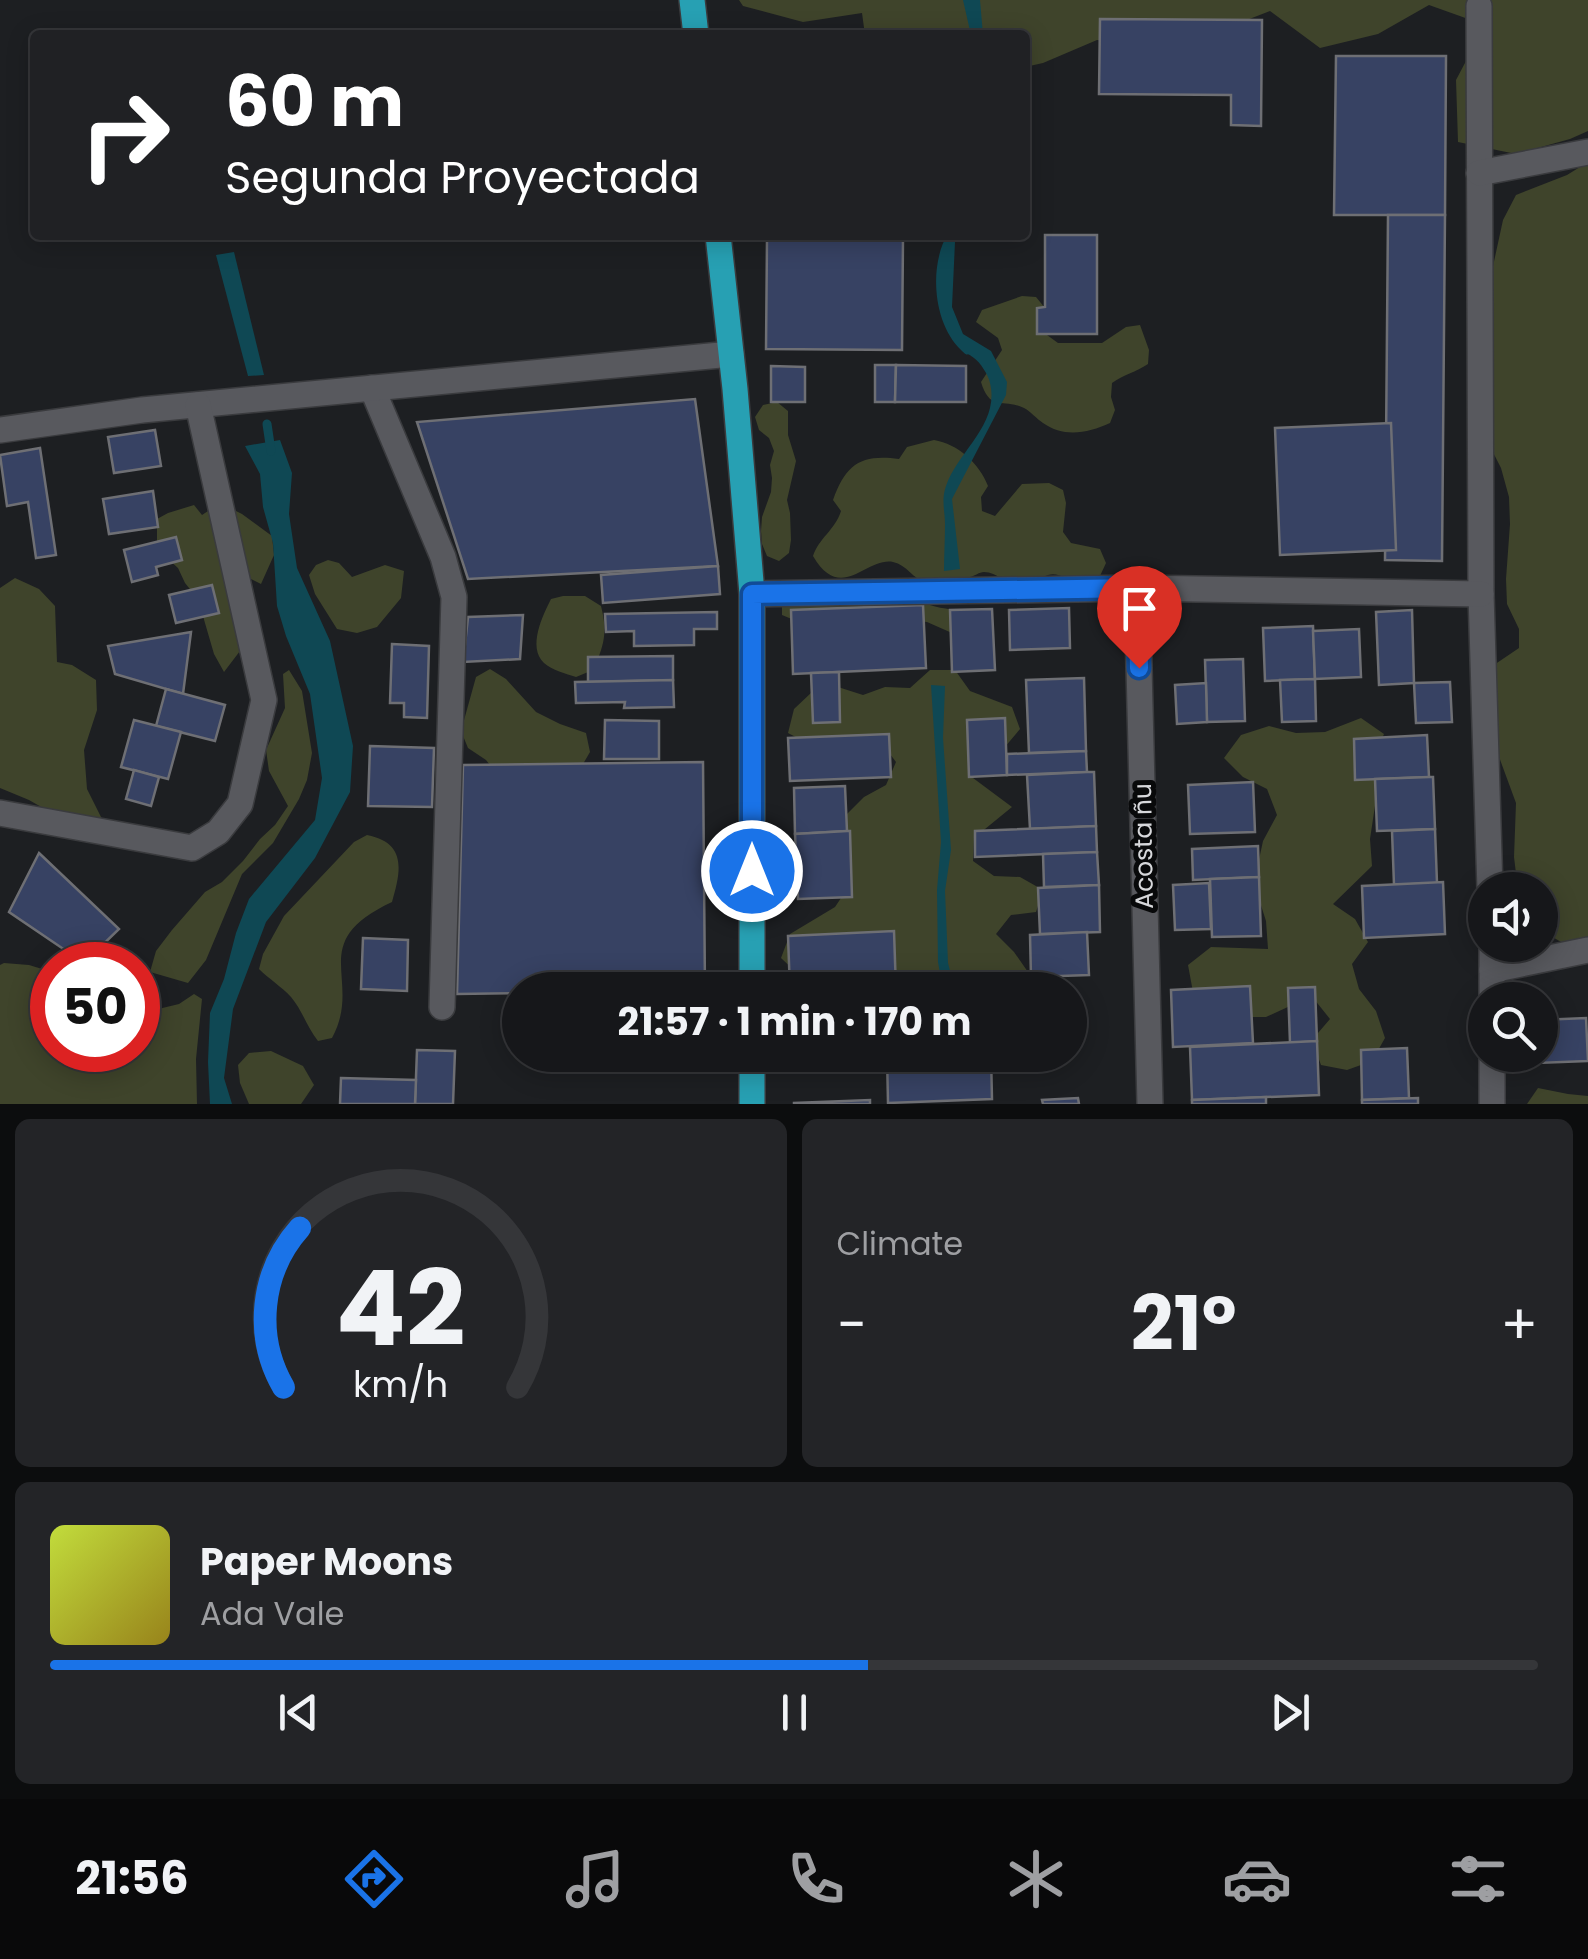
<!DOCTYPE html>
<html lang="en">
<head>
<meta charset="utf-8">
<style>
	:root { --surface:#16171a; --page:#232427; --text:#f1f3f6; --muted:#9e9fa2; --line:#353639; --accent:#1a73e8 }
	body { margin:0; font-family:Poppins,sans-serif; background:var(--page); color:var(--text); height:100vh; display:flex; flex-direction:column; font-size:38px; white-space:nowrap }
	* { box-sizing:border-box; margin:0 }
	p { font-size:32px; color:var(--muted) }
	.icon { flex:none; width:55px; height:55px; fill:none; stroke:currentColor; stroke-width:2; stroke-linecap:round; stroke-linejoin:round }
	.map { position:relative; height:1104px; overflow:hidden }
	.panel { display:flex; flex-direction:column; gap:15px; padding:15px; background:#0c0d0e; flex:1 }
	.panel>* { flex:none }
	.guide { position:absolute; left:30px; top:30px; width:1000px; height:210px; border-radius:10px; box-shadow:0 5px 25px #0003,0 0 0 2px var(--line); background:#202124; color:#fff; overflow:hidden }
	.controls { position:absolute; left:1468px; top:872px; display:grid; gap:20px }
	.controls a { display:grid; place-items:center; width:90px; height:90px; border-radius:50%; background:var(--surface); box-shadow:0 5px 25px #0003,0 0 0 2px var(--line); font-size:50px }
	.speed { position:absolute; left:30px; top:942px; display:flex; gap:20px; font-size:50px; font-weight:700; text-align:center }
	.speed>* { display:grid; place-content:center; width:130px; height:130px; border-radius:50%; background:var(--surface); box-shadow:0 5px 25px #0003,0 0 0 2px var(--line); line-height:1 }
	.speed .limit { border:15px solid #d22; background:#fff; color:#111 }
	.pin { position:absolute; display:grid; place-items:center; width:85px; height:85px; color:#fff; margin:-102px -42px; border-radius:50% 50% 50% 0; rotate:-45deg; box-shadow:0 0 10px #0007 }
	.pin .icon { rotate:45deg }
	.me { position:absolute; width:110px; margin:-55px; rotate:0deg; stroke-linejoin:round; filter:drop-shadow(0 0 8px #0008) }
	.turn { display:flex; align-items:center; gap:35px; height:210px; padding:0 30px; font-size:45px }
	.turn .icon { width:130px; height:130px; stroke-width:2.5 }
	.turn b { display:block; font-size:70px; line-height:85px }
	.big { font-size:75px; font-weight:700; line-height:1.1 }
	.panel .card { flex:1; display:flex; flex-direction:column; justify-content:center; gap:15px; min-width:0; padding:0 35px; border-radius:15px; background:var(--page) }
	.panel .dial { align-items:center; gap:0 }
	.dial svg { height:260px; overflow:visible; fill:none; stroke:var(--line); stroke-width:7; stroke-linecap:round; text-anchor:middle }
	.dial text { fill:var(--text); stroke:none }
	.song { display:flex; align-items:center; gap:30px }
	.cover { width:120px; height:120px; border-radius:15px; background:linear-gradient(135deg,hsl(70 70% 55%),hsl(50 70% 35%)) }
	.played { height:10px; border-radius:5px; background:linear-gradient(90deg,var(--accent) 55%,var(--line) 55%) }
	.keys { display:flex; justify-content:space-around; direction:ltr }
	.heat { display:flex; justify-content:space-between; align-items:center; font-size:55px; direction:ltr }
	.panel .tiles { flex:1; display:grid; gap:15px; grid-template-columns:1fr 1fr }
	.card:last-child { grid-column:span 2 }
	.trip { position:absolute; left:502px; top:972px; width:585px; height:100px; border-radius:50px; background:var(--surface); box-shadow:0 5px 25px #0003,0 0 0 2px var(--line); font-weight:700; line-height:100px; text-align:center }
	.menu { display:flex; height:160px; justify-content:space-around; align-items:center; background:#09090a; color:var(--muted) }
	.menu .icon { width:70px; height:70px }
	.menu .current { color:var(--accent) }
	.menu b { font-size:45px; color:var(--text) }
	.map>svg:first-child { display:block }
	.green { fill:#3f442b }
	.water { fill:#0f4854 }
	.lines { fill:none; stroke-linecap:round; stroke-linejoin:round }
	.stream { stroke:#0f4854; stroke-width:9 }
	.building { fill:#374263; stroke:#6e6f74; stroke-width:2.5 }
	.minor-casing { stroke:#3a3b3e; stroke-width:28 }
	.major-casing { stroke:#3a3b3e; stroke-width:28 }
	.minor { stroke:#58595e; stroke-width:25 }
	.major { stroke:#27a0b3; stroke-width:25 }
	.route-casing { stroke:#114b97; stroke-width:25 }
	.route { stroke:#1a73e8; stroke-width:18 }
	.labels { text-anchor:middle; stroke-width:10; stroke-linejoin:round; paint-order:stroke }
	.street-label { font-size:25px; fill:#d7d8db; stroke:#08090a }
</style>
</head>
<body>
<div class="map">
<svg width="1588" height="1104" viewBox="0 0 1588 1104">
	<rect width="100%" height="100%" fill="#1d1f22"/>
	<g class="green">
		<path d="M 739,0 L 1588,0 L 1588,131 L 1570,139 L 1516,154 L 1458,142 L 1456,80 L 1485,25 L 1429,5 L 1378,34 L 1320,48 L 1270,11 L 1216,32 L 1158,46 L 1097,40 L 1043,63 L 1025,67 L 1025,35 L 865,35 L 862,13 L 803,22 L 743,6 Z"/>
		<path d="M 1588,162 L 1588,947 L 1573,949 L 1544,932 L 1540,927 L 1540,890 L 1518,890 L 1514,857 L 1516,803 L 1495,746 L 1485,671 L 1519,648 L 1519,629 L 1507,604 L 1506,579 L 1510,524 L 1509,497 L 1501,468 L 1476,419 L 1490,280 L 1503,220 L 1516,195 L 1567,175 Z"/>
		<path d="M 1022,296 L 1036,297 L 1045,308 L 1047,335 L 1058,343 L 1102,343 L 1126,327 L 1140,325 L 1149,350 L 1148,364 C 1136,372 1123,375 1112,383 L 1111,397 L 1115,410 L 1110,423 C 1088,433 1064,438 1043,423 C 1037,419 1030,411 1024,408 C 1003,398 990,412 981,382 L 1002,350 L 998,338 L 976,322 L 982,310 Z"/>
		<path d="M 777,402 L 788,411 L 788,435 L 796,461 L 787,500 L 790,513 L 791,540 L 789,553 L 779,561 L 767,556 L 762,544 L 761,531 L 762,517 L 771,492 L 772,478 L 770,465 L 774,451 L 769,438 L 759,430 L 755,417 L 763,405 Z"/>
		<path d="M 934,440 C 958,444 979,463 988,486 L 981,497 L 982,511 L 995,516 L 1022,484 L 1049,483 L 1063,490 L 1066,503 L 1063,532 L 1071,543 L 1100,549 L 1106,563 L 1100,576 C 1092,577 1084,580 1077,580 C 1066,580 1059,572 1048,575 C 1038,578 1030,587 1020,586 C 1007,586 998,572 984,572 C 979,572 975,576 970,577 C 953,583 942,586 925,582 C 913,579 907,565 893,562 C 866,557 841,604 813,556 C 819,538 835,530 841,511 L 833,500 C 846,464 861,454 899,459 L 907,447 Z"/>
		<path d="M 220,503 L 242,514 L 272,536 L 274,555 L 261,584 L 235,571 L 240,651 L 224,672 L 214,654 L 198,599 L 185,583 L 178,568 L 157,549 L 157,519 L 168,513 L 194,505 L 202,515 Z"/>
		<path d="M 328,560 L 339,563 L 352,577 L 385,565 L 404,571 L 401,598 L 377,627 L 357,633 L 337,629 L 315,594 L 309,575 L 316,565 Z"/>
		<path d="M 15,578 L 39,589 L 55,606 L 57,662 L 72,665 L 96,680 L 97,710 L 84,750 L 87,789 L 102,819 L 57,816 L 29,800 L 0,788 L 0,588 Z"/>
		<path d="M 563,596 L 585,596 L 601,606 C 608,633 604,646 593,670 L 576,677 C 566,674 552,670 544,663 C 527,647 543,615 551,599 Z"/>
		<path d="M 920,601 C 933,608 947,608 962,612 L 952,633 L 927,622 L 914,621 L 794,620 L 782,615 L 782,602 Z"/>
		<path d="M 490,669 L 506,679 L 536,712 L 560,724 L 586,733 L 590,752 L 583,764 L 497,774 L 486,760 L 468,748 L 461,731 L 476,677 Z"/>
		<path d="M 289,670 L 302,691 L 312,753 L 307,780 L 299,799 L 273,843 L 242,874 L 206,960 L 188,983 L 150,972 L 156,951 L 172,930 L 205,892 L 222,882 L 243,861 L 260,839 L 275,825 L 288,806 L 269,771 L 266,750 L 285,708 L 283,674 Z"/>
		<path d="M 930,670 L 955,670 L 970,691 L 1012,707 L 1020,729 L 1004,748 L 982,756 L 969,775 L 1012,807 L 974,838 L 973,861 L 994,876 L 1020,877 L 1043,890 L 1036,912 L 1011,915 L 996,934 L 1014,952 L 1028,972 L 1006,979 L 982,971 L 960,972 L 957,990 L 883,990 L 798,974 L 781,958 L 790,934 L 835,907 L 849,886 L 845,816 L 864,797 L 886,785 L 896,762 L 881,742 L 809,744 L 788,733 L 794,709 L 812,692 L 838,687 L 863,695 L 885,687 L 910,688 Z"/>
		<path d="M 1361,718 L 1384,734 L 1373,759 L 1378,786 L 1370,839 L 1372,866 L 1333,904 L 1355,919 L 1368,942 L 1352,964 L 1359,989 L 1376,1011 L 1385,1038 L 1372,1061 L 1347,1070 L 1321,1065 L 1312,1040 L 1330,1019 L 1314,999 L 1290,1006 L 1266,1017 L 1239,1017 L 1193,992 L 1188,965 L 1211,947 L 1268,949 L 1266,921 L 1258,896 L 1257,869 L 1263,841 L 1277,815 L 1267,789 L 1243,777 L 1224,758 L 1241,735 L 1269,726 L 1296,733 L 1325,732 Z"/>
		<path d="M 367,835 C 407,843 401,871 392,902 C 304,943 364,979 332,1038 L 318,1041 C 307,1027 302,1010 291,997 C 282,987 269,979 259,969 L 263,954 L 284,916 L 354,842 Z"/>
		<path d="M 4,963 L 29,965 L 52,972 L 52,1050 L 138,1050 L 138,1000 L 150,1011 L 179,1004 L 194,994 L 202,999 L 196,1059 L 197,1104 L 0,1104 L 0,965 Z"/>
		<path d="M 271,1051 L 303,1066 L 314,1085 L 301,1104 L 249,1104 L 240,1083 L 238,1065 L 249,1053 Z"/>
		<path d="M 1538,1088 L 1568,1094 L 1588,1096 L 1588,1104 L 1527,1104 Z"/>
	</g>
	<g class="water">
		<path d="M 963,0 L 980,0 L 983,35 L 971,35 Z"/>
		<path d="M 947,235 L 959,235 L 955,242 L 952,307 L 963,334 L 991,351 L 1007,382 L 1006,395 L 952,499 L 960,569 L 944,571 C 944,555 945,540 945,524 C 945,511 941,500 946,486 C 958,451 1000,424 990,383 C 989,376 980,362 974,358 C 963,349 971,360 961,350 C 933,323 929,267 947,235 Z"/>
		<path d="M 234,252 L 264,375 L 248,376 L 216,255 Z"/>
		<path d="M 280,440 L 292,473 L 289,514 L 297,568 L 330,641 L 353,746 L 350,792 L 315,858 L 266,922 L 233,1009 L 224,1078 L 232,1104 L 210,1104 L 208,1062 L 210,1013 L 224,979 L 236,933 L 249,899 L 315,820 L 322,778 L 310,694 L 286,636 L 277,606 L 273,543 L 263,507 L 260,474 L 245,446 Z"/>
		<path d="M 931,685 L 945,686 L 943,738 L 951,850 L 945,891 L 948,963 L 955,990 L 943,990 L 938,962 L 937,890 L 941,842 Z"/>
	</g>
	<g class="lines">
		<path class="stream" d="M 267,424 L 271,451"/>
	</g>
	<g class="building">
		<path d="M 1100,19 L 1262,20 L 1261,126 L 1231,125 L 1231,95 L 1099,94 Z"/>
		<path d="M 1336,56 L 1446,56 L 1445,215 L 1334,215 Z"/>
		<path d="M 1388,215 L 1445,215 L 1442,561 L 1385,560 Z"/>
		<path d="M 760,235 L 903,235 L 903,239 L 760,238 Z"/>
		<path d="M 1045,235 L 1097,235 L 1097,334 L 1037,334 L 1037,308 L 1045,307 Z"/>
		<path d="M 767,239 L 903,239 L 902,350 L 766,349 Z"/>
		<path d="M 875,365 L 896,365 L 895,402 L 875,402 Z"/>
		<path d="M 896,365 L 966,366 L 966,402 L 895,402 Z"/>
		<path d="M 771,366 L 805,367 L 805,402 L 771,402 Z"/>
		<path d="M 695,399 L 718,566 L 468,579 L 417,422 Z"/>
		<path d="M 1391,423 L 1396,550 L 1280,555 L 1275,428 Z"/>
		<path d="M 155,430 L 161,466 L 114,473 L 108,437 Z"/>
		<path d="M 40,448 L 56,555 L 36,558 L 28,502 L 7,506 L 0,455 Z"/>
		<path d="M 153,491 L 158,527 L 109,534 L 103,499 Z"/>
		<path d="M 176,537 L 182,560 L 156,567 L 158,575 L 132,582 L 124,550 Z"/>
		<path d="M 718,566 L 720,594 L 603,603 L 601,575 Z"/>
		<path d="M 212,585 L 219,613 L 176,623 L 169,595 Z"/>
		<path d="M 923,605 L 926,668 L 793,674 L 791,610 Z"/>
		<path d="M 1069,608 L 1070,648 L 1010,650 L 1009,610 Z"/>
		<path d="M 992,609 L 995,670 L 952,672 L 950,610 Z"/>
		<path d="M 1412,610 L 1414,683 L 1379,685 L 1376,612 Z"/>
		<path d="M 717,612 L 717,629 L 694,629 L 694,645 L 634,646 L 634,631 L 606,632 L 605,614 Z"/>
		<path d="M 523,615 L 520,659 L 463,662 L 468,617 Z"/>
		<path d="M 1313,626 L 1315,679 L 1265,681 L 1263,628 Z"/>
		<path d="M 1359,629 L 1361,677 L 1315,679 L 1313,631 Z"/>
		<path d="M 191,632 L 183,694 L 115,674 L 108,646 Z"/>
		<path d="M 392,644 L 429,646 L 427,718 L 404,717 L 404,703 L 390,703 Z"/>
		<path d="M 673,656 L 673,680 L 588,682 L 588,657 Z"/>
		<path d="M 1243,659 L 1245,721 L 1207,722 L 1205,660 Z"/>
		<path d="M 839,672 L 840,722 L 813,723 L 811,673 Z"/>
		<path d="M 1084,678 L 1086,751 L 1029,753 L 1026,680 Z"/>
		<path d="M 1315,679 L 1316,721 L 1282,722 L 1280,680 Z"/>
		<path d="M 673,680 L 674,707 L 624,708 L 625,702 L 576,703 L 575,682 Z"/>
		<path d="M 1450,682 L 1452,722 L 1416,723 L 1414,683 Z"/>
		<path d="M 1206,683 L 1207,722 L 1177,724 L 1175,685 Z"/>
		<path d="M 166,689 L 225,705 L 215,741 L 156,726 Z"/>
		<path d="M 1005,718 L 1007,775 L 969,777 L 967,720 Z"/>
		<path d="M 134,720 L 181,732 L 168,779 L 121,767 Z"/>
		<path d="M 605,720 L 659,721 L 659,759 L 604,759 Z"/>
		<path d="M 889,734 L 891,777 L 790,781 L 788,738 Z"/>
		<path d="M 1427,735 L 1429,777 L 1355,780 L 1354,739 Z"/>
		<path d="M 370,746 L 434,748 L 432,807 L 368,806 Z"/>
		<path d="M 1086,751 L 1087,772 L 1007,775 L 1007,754 Z"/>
		<path d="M 703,762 L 705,990 L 520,990 L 520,993 L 457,994 L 463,765 Z"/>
		<path d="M 134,770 L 159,777 L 151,806 L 126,799 Z"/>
		<path d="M 1087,772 L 1094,772 L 1096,826 L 1030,829 L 1027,775 Z"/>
		<path d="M 1429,777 L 1433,777 L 1435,829 L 1377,831 L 1375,779 Z"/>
		<path d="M 1253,782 L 1255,832 L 1190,834 L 1188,785 Z"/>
		<path d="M 845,786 L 847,831 L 795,834 L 794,788 Z"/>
		<path d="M 1096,826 L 1097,852 L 975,857 L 975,831 Z"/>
		<path d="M 1435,829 L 1437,883 L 1394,885 L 1392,831 Z"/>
		<path d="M 847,831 L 850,831 L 852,897 L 798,899 L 795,834 Z"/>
		<path d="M 1258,846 L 1259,877 L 1193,880 L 1192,849 Z"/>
		<path d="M 1097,852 L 1099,885 L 1044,887 L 1043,854 Z"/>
		<path d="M 39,853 L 119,929 L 84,963 L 9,912 Z"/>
		<path d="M 1259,877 L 1261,936 L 1212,937 L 1210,879 Z"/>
		<path d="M 1443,882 L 1445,934 L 1364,938 L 1362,886 Z"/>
		<path d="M 1209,883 L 1211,929 L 1175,930 L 1173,885 Z"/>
		<path d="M 1099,885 L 1100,932 L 1040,934 L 1038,888 Z"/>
		<path d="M 894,931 L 896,990 L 790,990 L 788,936 Z"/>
		<path d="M 1087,932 L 1089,975 L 1031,977 L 1030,935 Z"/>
		<path d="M 363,938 L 408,940 L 407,991 L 361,989 Z"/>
		<path d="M 1250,986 L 1253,1043 L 1173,1047 L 1171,990 Z"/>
		<path d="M 1315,987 L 1317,1041 L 1290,1043 L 1288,988 Z"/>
		<path d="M 1586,1018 L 1588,1061 L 1537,1063 L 1536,1055 L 1540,1055 L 1540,1020 Z"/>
		<path d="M 1317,1041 L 1319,1095 L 1192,1100 L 1190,1047 Z"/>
		<path d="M 1407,1048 L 1409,1098 L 1362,1100 L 1361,1050 Z"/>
		<path d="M 417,1050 L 455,1051 L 453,1104 L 415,1104 Z"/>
		<path d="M 887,1055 L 991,1055 L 992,1099 L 888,1103 Z"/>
		<path d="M 341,1078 L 416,1080 L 415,1104 L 340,1104 Z"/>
		<path d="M 1266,1097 L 1266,1104 L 1192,1104 L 1192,1100 Z"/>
		<path d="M 1078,1098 L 1079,1104 L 1043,1104 L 1042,1100 Z"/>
		<path d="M 1418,1098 L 1418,1104 L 1362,1104 L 1362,1100 Z"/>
		<path d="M 870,1100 L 870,1104 L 794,1104 L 794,1103 Z"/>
	</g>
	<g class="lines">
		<defs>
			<g id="minor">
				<path d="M 1479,6 L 1481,594 L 1490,890"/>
				<path d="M 1479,173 L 1588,152"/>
				<path d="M 372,388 L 443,557 L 454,597 L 442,1007"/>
				<path d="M 0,430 L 142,410 L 731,354"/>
				<path d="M 1137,588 L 1150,1104"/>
				<path d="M 752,594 L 1137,588 L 1481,594"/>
				<path d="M 0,813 L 192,848 L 218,832 L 240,804 L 264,700 L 198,405"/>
				<path d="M 1492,945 L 1492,1000"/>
				<path d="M 1492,970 L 1588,950"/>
				<path d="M 1492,1055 L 1492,1104"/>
			</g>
			<g id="major">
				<path d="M 692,0 L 696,35"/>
				<path d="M 718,235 L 735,389 L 752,594 L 752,990"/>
				<path d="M 752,1055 L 752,1104"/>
			</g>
		</defs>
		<use href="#minor" class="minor-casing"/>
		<use href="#major" class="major-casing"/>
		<use href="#minor" class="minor"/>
		<use href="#major" class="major"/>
	</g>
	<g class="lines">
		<defs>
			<path id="route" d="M 752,871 L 752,594 L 1137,588 L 1139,668"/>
		</defs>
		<use href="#route" class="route-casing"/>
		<use href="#route" class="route"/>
	</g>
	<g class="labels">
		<g class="street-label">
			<text transform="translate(1143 846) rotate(-91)" y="9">Acosta ñu</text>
		</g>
	</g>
</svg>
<div class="controls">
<a><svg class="icon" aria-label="sound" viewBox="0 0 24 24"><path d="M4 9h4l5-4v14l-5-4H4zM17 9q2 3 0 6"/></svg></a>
<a><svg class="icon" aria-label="search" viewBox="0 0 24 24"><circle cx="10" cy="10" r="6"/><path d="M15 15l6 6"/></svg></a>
</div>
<div class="speed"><div class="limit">50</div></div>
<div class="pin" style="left:1139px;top:668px;background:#d93025"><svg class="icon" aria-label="arrive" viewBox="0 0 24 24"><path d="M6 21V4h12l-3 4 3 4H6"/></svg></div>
<svg class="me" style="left:752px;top:871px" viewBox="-20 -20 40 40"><circle r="17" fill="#1a73e8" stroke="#fff" stroke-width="3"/><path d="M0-11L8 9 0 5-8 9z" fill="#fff"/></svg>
<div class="trip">21:57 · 1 min · 170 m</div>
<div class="guide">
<div class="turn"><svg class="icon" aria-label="right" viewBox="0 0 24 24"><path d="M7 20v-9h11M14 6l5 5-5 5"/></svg><div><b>60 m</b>Segunda Proyectada</div></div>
</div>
</div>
<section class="panel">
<div class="tiles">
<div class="card dial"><svg viewBox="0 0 100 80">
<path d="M14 69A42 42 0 1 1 86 69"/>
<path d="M14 69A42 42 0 0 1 19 20" stroke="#1a73e8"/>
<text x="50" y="56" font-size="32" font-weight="700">42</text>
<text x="50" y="72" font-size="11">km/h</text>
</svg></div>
<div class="card"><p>Climate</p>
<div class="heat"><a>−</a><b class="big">21°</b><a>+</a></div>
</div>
<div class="card">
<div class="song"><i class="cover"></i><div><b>Paper Moons</b><p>Ada Vale</p></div></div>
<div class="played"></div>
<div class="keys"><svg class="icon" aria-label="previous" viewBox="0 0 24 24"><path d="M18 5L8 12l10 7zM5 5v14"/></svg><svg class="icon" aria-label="pause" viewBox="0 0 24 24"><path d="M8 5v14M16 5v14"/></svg><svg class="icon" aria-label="next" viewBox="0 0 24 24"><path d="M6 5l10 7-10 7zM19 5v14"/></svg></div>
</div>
</div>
</section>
<nav class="menu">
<b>21:56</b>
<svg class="icon current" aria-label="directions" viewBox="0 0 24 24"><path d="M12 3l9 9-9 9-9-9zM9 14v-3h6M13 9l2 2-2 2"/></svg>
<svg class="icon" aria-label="music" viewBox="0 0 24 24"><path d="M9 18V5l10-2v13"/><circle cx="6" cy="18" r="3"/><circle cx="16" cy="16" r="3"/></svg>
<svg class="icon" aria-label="phone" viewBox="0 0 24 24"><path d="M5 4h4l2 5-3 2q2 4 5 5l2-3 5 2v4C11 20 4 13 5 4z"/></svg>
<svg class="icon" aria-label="climate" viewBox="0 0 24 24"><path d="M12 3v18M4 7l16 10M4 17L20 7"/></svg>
<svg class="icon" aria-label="car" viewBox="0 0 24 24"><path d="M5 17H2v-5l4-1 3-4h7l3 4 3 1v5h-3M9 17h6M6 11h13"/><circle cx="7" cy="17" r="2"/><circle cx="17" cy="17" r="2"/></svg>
<svg class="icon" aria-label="filters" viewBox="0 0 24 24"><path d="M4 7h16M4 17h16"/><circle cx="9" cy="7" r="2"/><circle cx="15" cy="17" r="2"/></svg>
</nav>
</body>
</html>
